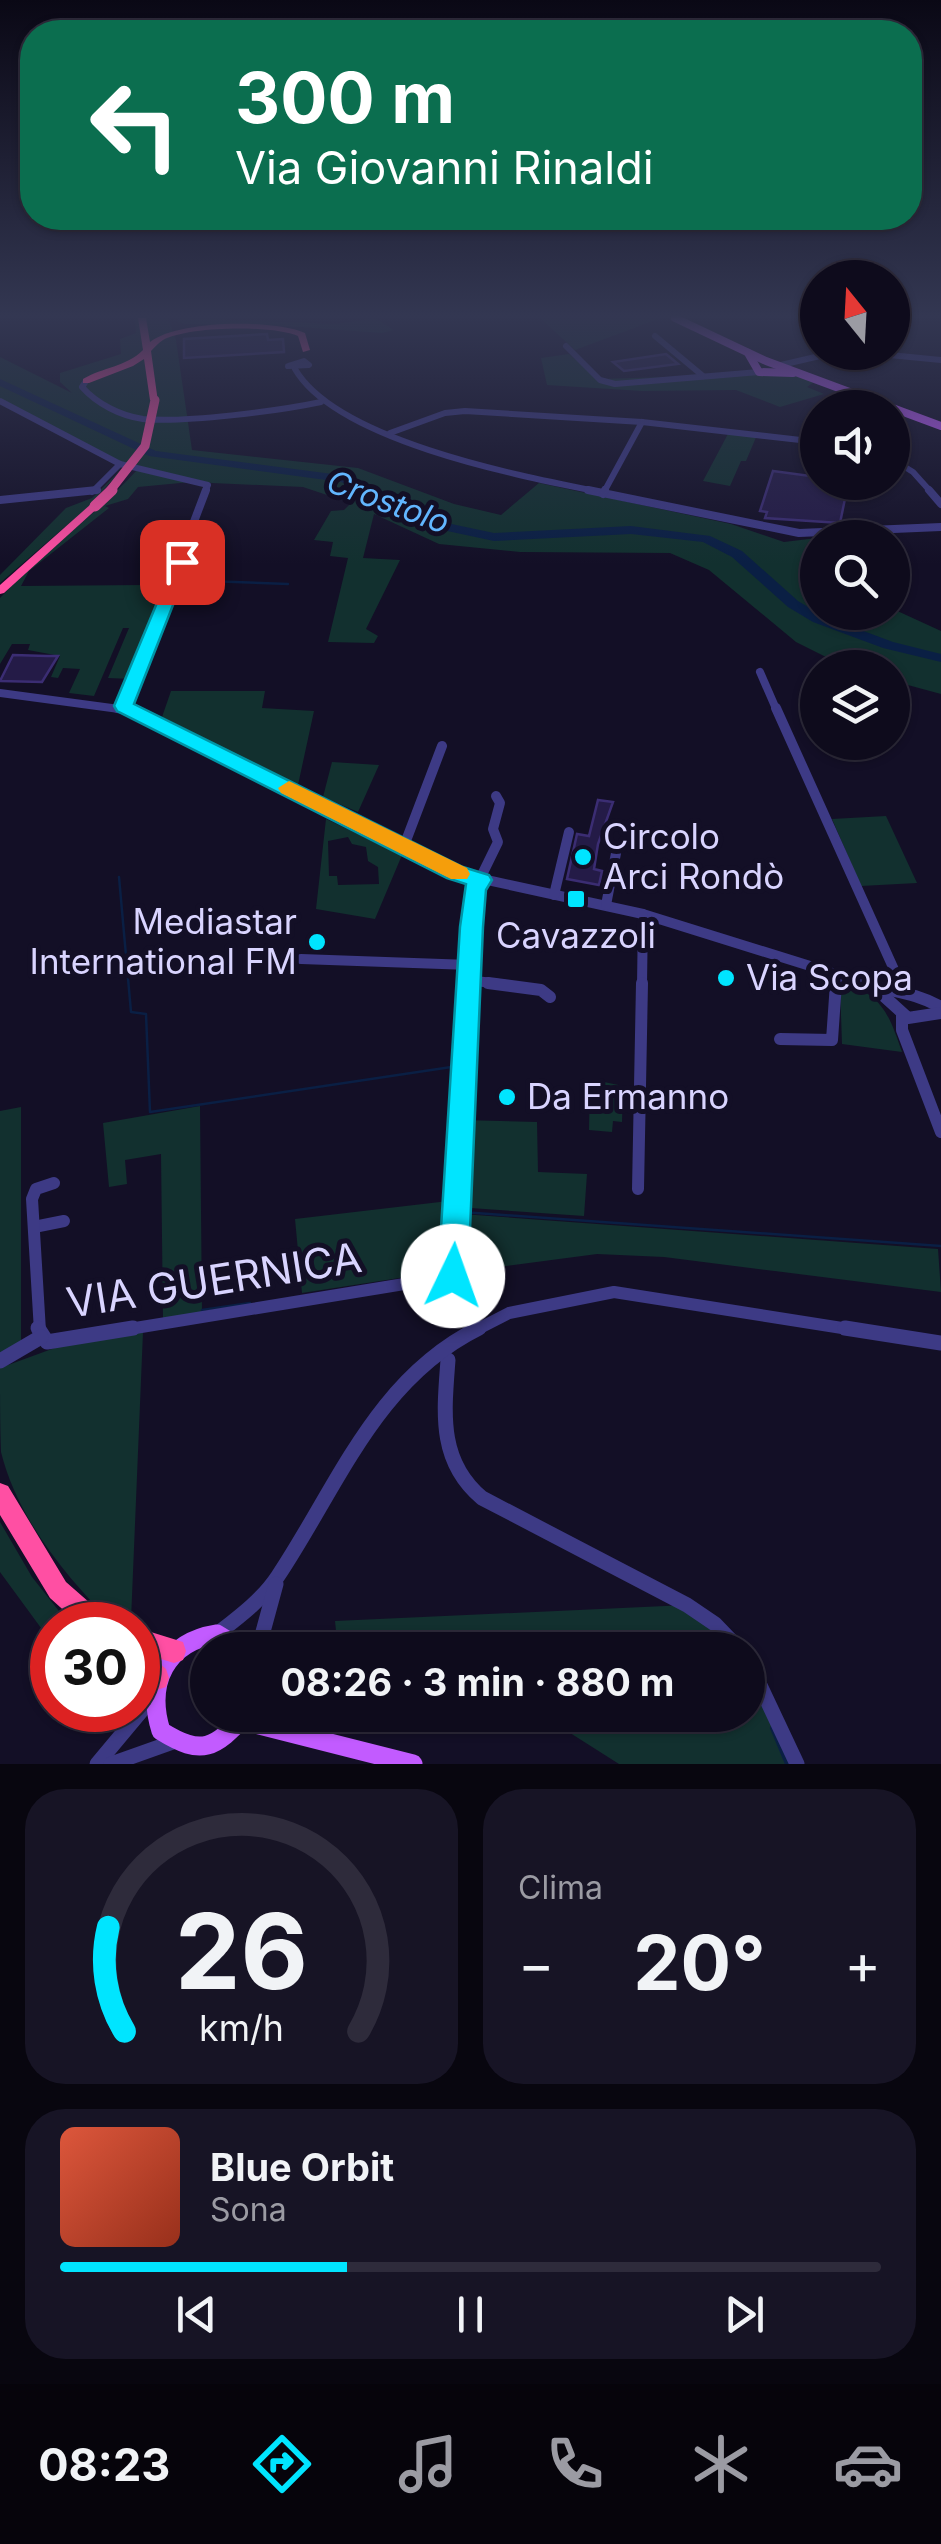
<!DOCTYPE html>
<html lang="it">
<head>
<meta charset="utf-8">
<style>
	:root { --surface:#0e0b1c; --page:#171425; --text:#f1f3f6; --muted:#9b9ba3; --line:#2e2b3b; --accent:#00e5ff }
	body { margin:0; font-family:Inter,sans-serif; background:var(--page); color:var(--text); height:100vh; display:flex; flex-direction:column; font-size:38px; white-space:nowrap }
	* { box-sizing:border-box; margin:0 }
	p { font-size:32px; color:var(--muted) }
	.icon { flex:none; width:55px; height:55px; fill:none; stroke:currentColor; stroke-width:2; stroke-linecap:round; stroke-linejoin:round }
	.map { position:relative; height:1764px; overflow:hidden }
	.panel { display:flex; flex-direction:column; gap:25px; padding:25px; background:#08060f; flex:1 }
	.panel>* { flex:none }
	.banner { position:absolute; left:20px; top:20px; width:902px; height:210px; border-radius:40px; box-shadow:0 2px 8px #0004,0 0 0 2px var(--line); background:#0b6e4f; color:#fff; overflow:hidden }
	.needle { width:65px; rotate:342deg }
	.controls { position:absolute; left:800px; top:260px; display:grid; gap:20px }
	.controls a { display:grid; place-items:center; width:110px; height:110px; border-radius:50%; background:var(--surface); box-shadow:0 2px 8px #0004,0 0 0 2px var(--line); font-size:50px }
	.speed { position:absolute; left:30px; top:1602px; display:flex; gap:20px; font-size:50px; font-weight:700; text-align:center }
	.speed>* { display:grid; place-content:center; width:130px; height:130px; border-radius:50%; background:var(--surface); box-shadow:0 2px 8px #0004,0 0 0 2px var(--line); line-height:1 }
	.speed .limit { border:15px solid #d22; background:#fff; color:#111 }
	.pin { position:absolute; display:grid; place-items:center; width:85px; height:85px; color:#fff; margin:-42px; border-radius:20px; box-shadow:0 5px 15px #0006 }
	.me { position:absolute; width:110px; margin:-55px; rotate:3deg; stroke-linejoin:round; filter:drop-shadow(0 0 8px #0008) }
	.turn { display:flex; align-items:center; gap:35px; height:210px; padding:0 50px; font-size:45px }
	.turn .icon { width:130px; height:130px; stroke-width:2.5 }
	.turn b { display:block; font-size:70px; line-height:85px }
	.big { font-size:75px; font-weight:700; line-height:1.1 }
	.panel .tile { flex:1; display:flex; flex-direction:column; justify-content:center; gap:15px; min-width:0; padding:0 35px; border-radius:40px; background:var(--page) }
	.panel .dial { align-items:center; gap:0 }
	.dial svg { height:260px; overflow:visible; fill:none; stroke:var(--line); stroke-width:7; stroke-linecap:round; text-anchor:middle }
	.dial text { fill:var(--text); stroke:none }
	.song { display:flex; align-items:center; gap:30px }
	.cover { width:120px; height:120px; border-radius:15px; background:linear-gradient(135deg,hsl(10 70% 55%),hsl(10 70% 35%)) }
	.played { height:10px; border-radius:5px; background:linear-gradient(90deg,var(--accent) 35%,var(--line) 35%) }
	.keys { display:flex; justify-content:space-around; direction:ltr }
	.heat { display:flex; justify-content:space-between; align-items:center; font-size:55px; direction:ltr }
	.panel .tiles { flex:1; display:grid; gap:25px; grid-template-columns:1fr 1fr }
	.tile:last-child { grid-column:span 2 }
	.trip { position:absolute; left:190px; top:1632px; width:575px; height:100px; border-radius:50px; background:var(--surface); box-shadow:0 2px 8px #0004,0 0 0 2px var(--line); font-weight:700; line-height:100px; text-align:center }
	.tab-bar { display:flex; height:160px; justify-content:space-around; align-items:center; background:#06040b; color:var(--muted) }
	.tab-bar .icon { width:70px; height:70px }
	.tab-bar .on { color:var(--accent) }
	.tab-bar b { font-size:45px; color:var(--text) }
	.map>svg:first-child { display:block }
	.green { fill:#12302f; fill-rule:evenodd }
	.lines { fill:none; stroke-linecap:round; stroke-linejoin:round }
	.stream-far1 { stroke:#0a1f44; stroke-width:2.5 }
	.stream { stroke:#0a1f44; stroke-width:4 }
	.river { fill:#0a1f44; fill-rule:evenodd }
	.building { fill:#241b47; stroke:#3b2d73; stroke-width:2.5 }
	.minor-far4 { stroke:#3d3a85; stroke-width:6 }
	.minor-far3 { stroke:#3d3a85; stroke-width:8 }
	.minor-far2 { stroke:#3d3a85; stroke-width:10 }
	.minor-far1 { stroke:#3d3a85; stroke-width:12 }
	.minor { stroke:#3d3a85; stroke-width:15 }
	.major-far1 { stroke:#c25bff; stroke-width:8 }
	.major { stroke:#c25bff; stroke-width:19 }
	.highway { fill:#ff4fa3; fill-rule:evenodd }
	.highway-bridge-far1 { stroke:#ff4fa3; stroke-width:9 }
	.highway-bridge { stroke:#ff4fa3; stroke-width:11 }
	.route { fill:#00e5ff; stroke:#0095a6; stroke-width:2.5 }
	.slow { fill:#f59e0b }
	.poi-dot { fill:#00e5ff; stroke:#130f26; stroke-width:4 }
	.labels { text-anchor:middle; stroke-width:10; stroke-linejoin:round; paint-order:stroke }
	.far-water-label { font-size:32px; font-style:italic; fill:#62b6ff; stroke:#130f26 }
	.poi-label { font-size:35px; fill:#d9d4ff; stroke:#130f26; text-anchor:start }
	.near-street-label { font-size:42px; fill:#d9d4ff; stroke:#130f26 }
</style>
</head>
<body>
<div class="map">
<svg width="941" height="1764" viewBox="0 0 941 1764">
	<rect width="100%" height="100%" fill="#130f26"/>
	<g class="green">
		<path d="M 135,318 L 168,318 L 176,340 L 192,450 L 358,468 L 454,504 L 501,515 L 539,483 L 731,524 L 784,542 L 817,538 L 818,612 L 893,609 L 941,631 L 941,694 L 893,681 L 892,668 L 846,667 L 796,642 L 709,570 L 670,553 L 520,552 L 439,544 L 374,514 L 363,558 L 400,560 L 366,629 L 378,636 L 374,643 L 328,642 L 348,558 L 330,556 L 333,542 L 314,540 L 331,511 L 344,510 L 351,503 L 303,487 L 212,483 L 123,465 L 0,400 L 0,357 L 72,393 L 60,382 L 60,373 L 121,354 L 120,339 L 136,333 Z"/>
		<path d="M 181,318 L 335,324 L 375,318 L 394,330 L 382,333 L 272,325 L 184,324 L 177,321 Z"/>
		<path d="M 540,318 L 661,318 L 575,350 Z"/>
		<path d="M 569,354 L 599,379 L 801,373 L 814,382 L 807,387 L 824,394 L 780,407 L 736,390 L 642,391 L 547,385 L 541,358 Z"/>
		<path d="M 729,432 L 757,435 L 746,461 L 741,461 L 730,486 L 703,481 Z"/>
		<path d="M 123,468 L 89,506 L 0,583 L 0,575 L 66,508 L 92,498 Z"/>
		<path d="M 137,470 L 191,482 L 138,487 L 128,499 L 105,506 L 109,508 L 29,571 L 21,586 L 145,585 L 154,594 L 169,595 L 131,679 L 108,678 L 129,628 L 123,628 L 94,696 L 69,693 L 80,669 L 63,668 L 58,678 L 51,677 L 60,656 L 28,650 L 30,644 L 12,644 L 0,664 L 0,598 C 43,552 95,516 137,470 Z"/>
		<path d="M 171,691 L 265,691 L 262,708 L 314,711 L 298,785 L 162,717 Z"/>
		<path d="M 332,762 L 379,765 L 358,812 L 323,797 Z"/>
		<path d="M 886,816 L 917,883 L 861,886 L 832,819 Z"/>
		<path d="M 326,819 L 402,855 L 375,919 L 316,909 ZM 348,837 L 352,844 L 366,847 L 368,861 L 378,867 L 379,884 L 338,885 L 337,876 L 329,876 L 328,841 Z"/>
		<path d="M 847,984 C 883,996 890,1017 902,1052 L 842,1044 L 840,986 Z"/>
		<path d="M 590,1079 L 623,1086 L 622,1122 L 613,1121 L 612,1132 L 589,1130 Z"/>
		<path d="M 200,1106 L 202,1313 L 163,1319 L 161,1154 L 125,1160 L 127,1184 L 109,1187 L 103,1123 Z"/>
		<path d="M 21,1107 L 21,1345 L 0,1355 L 0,1111 Z"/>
		<path d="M 461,1120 L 537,1122 L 538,1172 L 587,1174 L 584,1216 L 456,1207 L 445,1271 L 302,1293 L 295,1219 L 457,1200 Z"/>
		<path d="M 462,1214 L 938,1249 L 941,1292 L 664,1257 L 597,1254 L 461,1272 Z"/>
		<path d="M 143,1332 L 131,1620 L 114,1625 C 67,1578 17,1518 1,1452 C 0,1427 0,1394 0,1368 L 60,1346 Z"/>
		<path d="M 0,1522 L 32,1577 L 70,1625 L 52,1625 L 52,1643 L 0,1572 Z"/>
		<path d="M 687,1605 L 736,1650 L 338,1650 L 335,1621 Z"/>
		<path d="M 748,1668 L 791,1764 L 619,1764 L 556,1724 L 519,1715 L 748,1715 Z"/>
	</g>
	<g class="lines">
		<g class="stream-far1">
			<path d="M 134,691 L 178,580 L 288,584"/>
			<path d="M 119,877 L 131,1012 L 146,1014 L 150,1112 L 458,1066"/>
			<path d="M 462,1212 L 941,1246"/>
			<path d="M 456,1299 L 457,1279"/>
			<path d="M 202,1310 L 250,1303"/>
		</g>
		<path class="stream" d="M 772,1728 L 787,1764"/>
		<path class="river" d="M 0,379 L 156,451 L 348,476 L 442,522 L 494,533 L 631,526 L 710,536 L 742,551 L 798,601 L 823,616 L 893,642 L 941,654 L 941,662 L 883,648 L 813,622 L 788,607 L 732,557 L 703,542 L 631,534 L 494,541 L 438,529 L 341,482 L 149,456 L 0,386 Z"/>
	</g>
	<g class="building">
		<path d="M 267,334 L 268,340 L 283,339 L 284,352 L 184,358 L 184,339 Z"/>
		<path d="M 666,354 L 678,364 L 624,371 L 613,362 Z"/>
		<path d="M 773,471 L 818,477 L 818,482 L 843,482 L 842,488 L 847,489 L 840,523 L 765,518 L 767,512 L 760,511 Z"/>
		<path d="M 13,655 L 47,656 L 58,656 L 42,682 L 0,681 Z"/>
		<path d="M 598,800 L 613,802 L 598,844 L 594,869 L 602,871 L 599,885 L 567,879 L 577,834 L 589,836 Z"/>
	</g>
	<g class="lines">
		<g class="minor-far4">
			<path d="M 655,336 L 703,376"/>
			<path d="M 566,346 L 600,380 L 615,384 L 759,372"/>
			<path d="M 859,352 L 941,360"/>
			<path d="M 304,361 L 309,365 L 288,366 Z"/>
			<path d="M 781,365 L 837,352"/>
			<path d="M 295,369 C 337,441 520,476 600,492"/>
			<path d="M 86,381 L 82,387 C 97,404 121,416 143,419 C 185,423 278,411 321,402"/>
			<path d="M 0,401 L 120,464 L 208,485 L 205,492"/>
			<path d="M 390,433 L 445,413 L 465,411 L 642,422 L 818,442"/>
			<path d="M 892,459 L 913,472 L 931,492"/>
			<path d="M 92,492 L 120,464"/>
			<path d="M 604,492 L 642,422"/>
		</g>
		<g class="minor-far3">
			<path d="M 588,490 L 799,533 L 941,527"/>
			<path d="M 929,490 L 941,504"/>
			<path d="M 603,494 L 605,490"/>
			<path d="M 0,500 L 97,490"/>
			<path d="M 760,672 L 777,711"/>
			<path d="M 0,693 L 134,711"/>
			<path d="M 124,706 L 206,490"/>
		</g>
		<g class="minor-far2">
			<path d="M 117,708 L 133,710 L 455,873 L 643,914 L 871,985"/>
			<path d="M 776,708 L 901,985"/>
			<path d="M 404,846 L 442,746"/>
			<path d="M 554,895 L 569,832"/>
			<path d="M 606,905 L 617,848"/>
			<path d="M 301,959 L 470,965"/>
			<path d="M 469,980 L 506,985"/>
			<path d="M 469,985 L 476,887 L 498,842 L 493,829 L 500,803 L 496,796"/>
			<path d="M 642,985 L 643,914"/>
			<path d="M 836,985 L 837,975"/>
		</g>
		<g class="minor-far1">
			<path d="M 488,983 L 541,990 L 550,997"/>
			<path d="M 863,983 C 894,993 911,991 941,1007"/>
			<path d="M 900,983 L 903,990"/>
			<path d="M 876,989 L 908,1018 L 941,1013"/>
			<path d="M 902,1015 L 902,1030 L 941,1132"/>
			<path d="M 780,1039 L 832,1040 L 836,983"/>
			<path d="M 638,1189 L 642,983"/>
			<path d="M 34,1227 L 64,1221"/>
			<path d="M 40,1331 L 32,1199 L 36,1189 L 54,1183"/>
			<path d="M 117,1331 L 453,1276 L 469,983"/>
			<path d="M 474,1331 L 509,1313 L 614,1292 L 861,1331"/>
		</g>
		<g class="minor">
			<path d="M 38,1328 L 47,1342 L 133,1328"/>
			<path d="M 845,1328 L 941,1343"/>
			<path d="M 448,1360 C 444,1413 438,1461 482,1498 L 687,1605 L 715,1624 L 740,1650"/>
			<path d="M 0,1361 L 41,1337"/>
			<path d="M 217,1634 C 239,1617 263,1599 278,1576 C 338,1486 376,1379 479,1328"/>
			<path d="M 258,1650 L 276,1584"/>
			<path d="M 748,1660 L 797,1764"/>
			<path d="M 97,1764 L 153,1697"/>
			<path d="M 111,1764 L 173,1742"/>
		</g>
		<g class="major-far1">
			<path d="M 675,318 L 766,361 L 941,426"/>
			<path d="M 748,353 L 759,372 L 793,373"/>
		</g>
		<g class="major">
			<path d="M 243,1650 L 217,1634 C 166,1642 146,1683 161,1731 C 203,1757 214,1748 246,1715"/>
			<path d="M 243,1721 L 413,1764"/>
		</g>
		<g class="highway">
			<path d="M 138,318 L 146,318 L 150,342 C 178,320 272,319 305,333 L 310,350 L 303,352 L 298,336 C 272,325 189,326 163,340 C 158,343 155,347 151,351 L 158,402 L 150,400 L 144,359 L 133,366 L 89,383 L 83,383 L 83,379 C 103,367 126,367 143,350 Z"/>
			<path d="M 91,504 L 100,506 L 4,593 L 0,594 L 0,585 Z"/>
			<path d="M 0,1483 L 8,1486 L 66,1582 L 106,1617 L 110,1625 L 80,1625 L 50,1598 L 0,1515 Z"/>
			<path d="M 138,1628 L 183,1642 L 186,1651 L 183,1660 L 174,1663 L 151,1656 L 166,1669 L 169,1678 L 166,1687 L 157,1690 L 148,1687 L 138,1677 Z"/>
		</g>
		<path class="highway-bridge-far1" d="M 109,492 L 145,446 L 155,400"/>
		<path class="highway-bridge" d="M 95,506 L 112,490"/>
	</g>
	<linearGradient id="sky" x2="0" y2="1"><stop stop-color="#0a0815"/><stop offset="0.56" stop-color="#333752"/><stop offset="1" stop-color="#333752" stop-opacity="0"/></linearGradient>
	<rect width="941" height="564" fill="url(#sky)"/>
	<path class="route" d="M 182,556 L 190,562 L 134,704 L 463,867 L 489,875 L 492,880 L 486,890 L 483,927 L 468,1276 L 464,1286 L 453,1290 L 443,1286 L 438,1276 L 460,927 L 466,884 L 447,878 L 117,711 L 114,706 L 174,562 Z"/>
	<path class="slow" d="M 289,781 L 467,868 L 470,874 L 467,879 L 451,879 L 281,793 L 278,788 Z"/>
	<g class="poi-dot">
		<circle cx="583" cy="857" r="10"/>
		<rect x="566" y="889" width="20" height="20" rx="5"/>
		<circle cx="317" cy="942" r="10"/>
		<circle cx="726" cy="978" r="10"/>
		<circle cx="507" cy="1097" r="10"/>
	</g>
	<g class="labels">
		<g class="far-water-label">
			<text transform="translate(388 502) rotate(20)" y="11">Crostolo</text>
		</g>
		<g class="poi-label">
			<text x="603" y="849">Circolo<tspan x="603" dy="40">Arci Rondò</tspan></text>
			<text x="297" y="934" text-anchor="end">Mediastar<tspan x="297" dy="40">International FM</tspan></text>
			<text x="576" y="948" text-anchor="middle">Cavazzoli</text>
			<text x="746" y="990">Via Scopa</text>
			<text x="527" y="1109">Da Ermanno</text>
		</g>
		<g class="near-street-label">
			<text transform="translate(214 1280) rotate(-9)" y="15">VIA GUERNICA</text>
		</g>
	</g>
</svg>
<div class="controls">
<a><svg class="needle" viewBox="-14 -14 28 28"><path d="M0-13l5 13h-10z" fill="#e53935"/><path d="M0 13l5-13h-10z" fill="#9b9ba3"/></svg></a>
<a><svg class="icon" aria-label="sound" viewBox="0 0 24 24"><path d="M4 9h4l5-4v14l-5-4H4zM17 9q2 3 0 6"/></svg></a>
<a><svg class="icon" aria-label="search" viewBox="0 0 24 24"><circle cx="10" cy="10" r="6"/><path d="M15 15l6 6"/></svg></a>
<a><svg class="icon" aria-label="layers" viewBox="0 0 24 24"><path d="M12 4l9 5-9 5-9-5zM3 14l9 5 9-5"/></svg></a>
</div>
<div class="speed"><div class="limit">30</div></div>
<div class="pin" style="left:182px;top:562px;background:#d93025"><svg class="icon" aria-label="arrive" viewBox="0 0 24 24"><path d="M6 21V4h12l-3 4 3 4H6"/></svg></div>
<svg class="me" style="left:453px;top:1276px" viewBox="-20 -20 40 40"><circle r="19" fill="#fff"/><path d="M0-13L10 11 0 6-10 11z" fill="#00e5ff"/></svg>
<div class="trip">08:26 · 3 min · 880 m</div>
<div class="banner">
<div class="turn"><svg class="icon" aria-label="left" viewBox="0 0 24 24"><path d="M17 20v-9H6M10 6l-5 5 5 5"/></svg><div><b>300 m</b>Via Giovanni Rinaldi</div></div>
</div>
</div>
<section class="panel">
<div class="tiles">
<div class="tile dial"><svg viewBox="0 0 100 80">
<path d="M14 69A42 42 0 1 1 86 69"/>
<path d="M14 69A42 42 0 0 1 9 37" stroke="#00e5ff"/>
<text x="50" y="56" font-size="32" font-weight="700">26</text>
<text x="50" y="72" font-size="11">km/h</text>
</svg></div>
<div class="tile"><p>Clima</p>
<div class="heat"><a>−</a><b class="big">20°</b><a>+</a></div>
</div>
<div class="tile">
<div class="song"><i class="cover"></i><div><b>Blue Orbit</b><p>Sona</p></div></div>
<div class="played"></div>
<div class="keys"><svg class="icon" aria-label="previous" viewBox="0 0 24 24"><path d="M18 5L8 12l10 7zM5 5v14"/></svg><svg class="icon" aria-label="pause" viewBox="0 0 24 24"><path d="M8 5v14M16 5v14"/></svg><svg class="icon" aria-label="next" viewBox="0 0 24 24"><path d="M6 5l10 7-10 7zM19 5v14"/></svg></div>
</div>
</div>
</section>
<nav class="tab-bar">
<b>08:23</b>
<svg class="icon on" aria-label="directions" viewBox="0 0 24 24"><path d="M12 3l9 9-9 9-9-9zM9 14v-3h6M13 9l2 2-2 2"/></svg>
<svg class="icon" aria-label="music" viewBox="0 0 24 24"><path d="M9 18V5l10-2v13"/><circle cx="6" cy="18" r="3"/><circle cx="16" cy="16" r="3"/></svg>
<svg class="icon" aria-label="phone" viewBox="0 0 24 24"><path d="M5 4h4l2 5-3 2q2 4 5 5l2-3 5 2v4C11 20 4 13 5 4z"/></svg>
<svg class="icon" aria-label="climate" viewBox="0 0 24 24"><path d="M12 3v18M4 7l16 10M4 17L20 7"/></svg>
<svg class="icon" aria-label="car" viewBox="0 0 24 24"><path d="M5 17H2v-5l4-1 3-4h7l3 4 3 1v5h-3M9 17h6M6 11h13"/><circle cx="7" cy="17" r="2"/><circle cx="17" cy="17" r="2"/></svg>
</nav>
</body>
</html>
